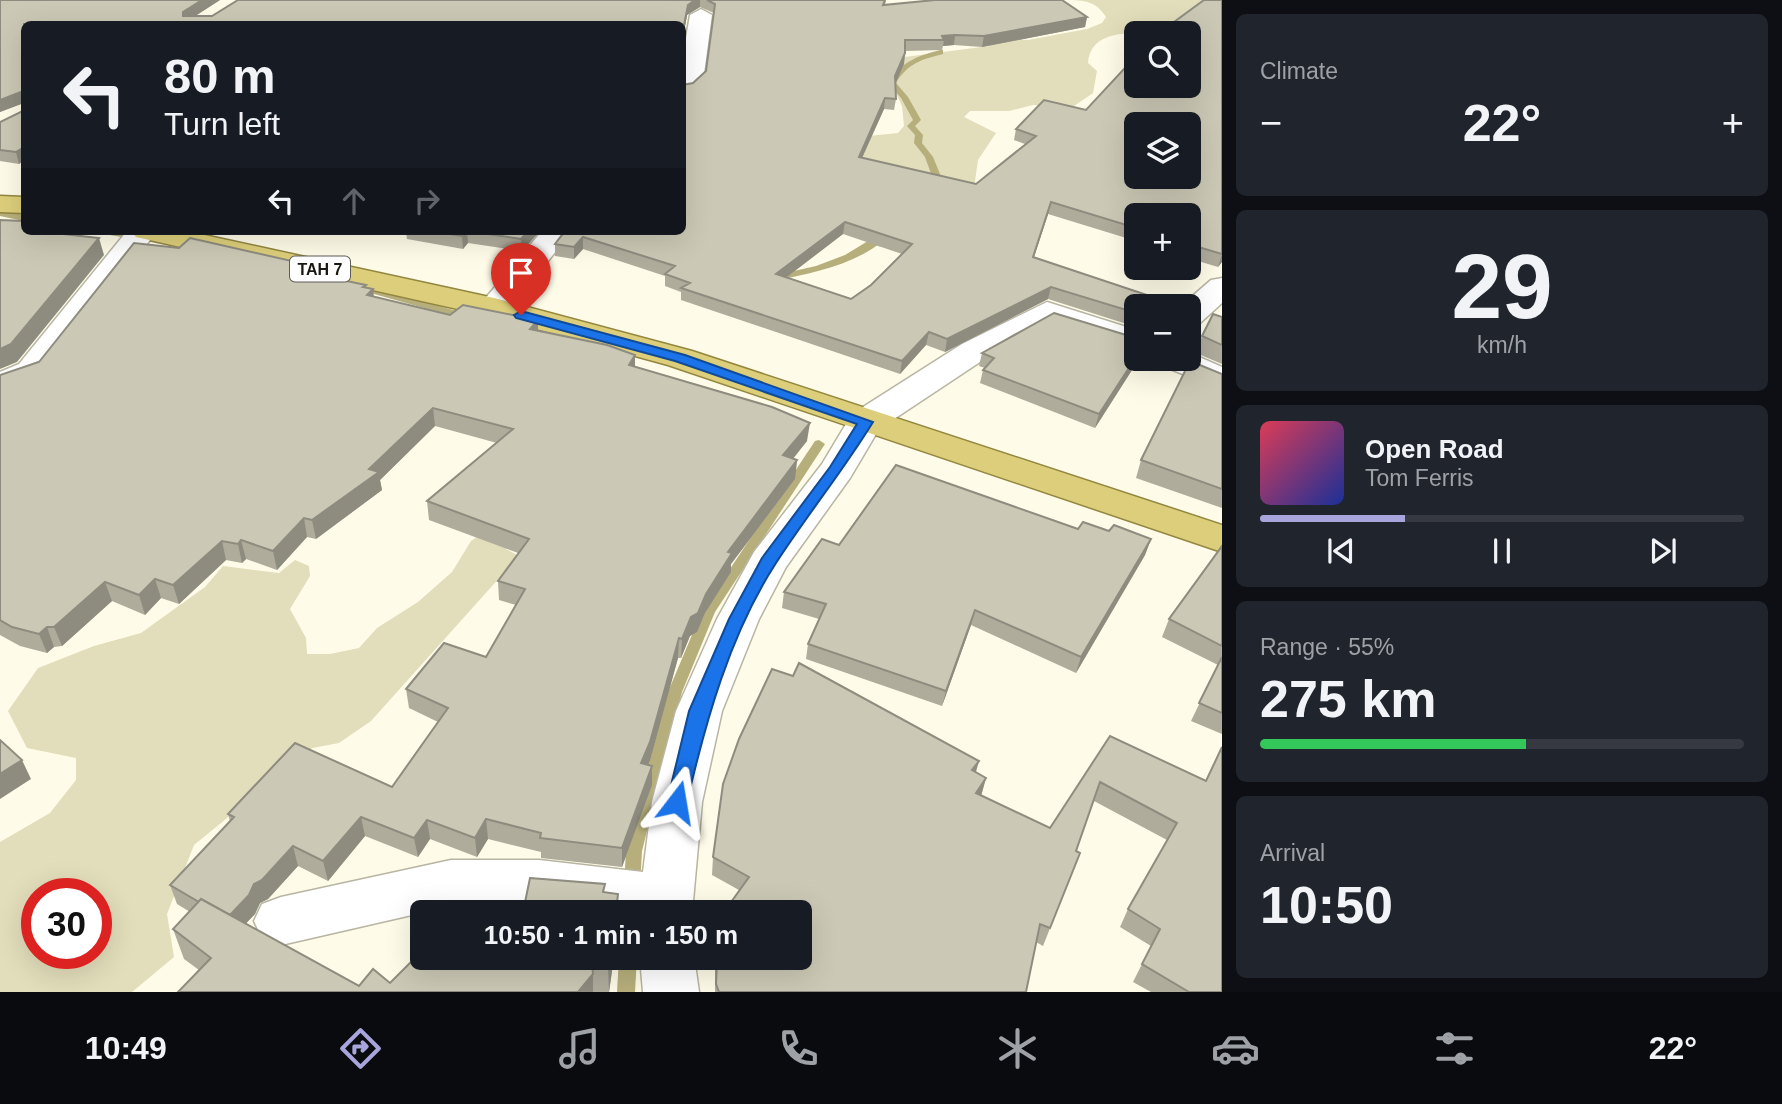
<!DOCTYPE html>
<html lang="en">
<head>
<meta charset="utf-8">
<style>
	:root { --surface:#171b24; --page:#20242c; --text:#f1f3f6; --muted:#9ea1a6; --line:#363941; --accent:#a7a5dc }
	body { margin:0; font-family:Arial,sans-serif; background:var(--page); color:var(--text); height:100vh; display:flex; flex-direction:column; font-size:26px; white-space:nowrap }
	* { box-sizing:border-box; margin:0 }
	p { font-size:23px; color:var(--muted) }
	.icon { flex:none; width:38px; height:38px; fill:none; stroke:currentColor; stroke-width:2; stroke-linecap:round; stroke-linejoin:round }
	.map { position:relative; flex:1; overflow:hidden }
	.sheet { display:flex; flex-direction:column; gap:14px; padding:14px; background:#0d0f14; width:560px }
	.sheet>* { flex:none }
	.guide { position:absolute; left:21px; top:21px; width:665px; height:214px; border-radius:10px; box-shadow:0 7px 28px #0002; background:#171b24; color:var(--text); overflow:hidden }
	.fabs { position:absolute; left:1124px; top:21px; display:grid; gap:14px }
	.fabs a { display:grid; place-items:center; width:77px; height:77px; border-radius:10px; background:var(--surface); box-shadow:0 7px 28px #0002; font-size:35px }
	.speed { position:absolute; left:21px; top:878px; display:flex; gap:14px; font-size:35px; font-weight:700; text-align:center }
	.speed>* { display:grid; place-content:center; width:91px; height:91px; border-radius:50%; background:var(--surface); box-shadow:0 7px 28px #0002; line-height:1 }
	.speed .limit { border:10px solid #d22; background:#fff; color:#111 }
	.pin { position:absolute; display:grid; place-items:center; width:60px; height:60px; color:#fff; margin:-72px -30px; border-radius:50% 50% 50% 0; rotate:-45deg; box-shadow:0 0 7px #0007 }
	.pin .icon { rotate:45deg }
	.me { position:absolute; width:77px; margin:-38px; rotate:14deg; stroke-linejoin:round; filter:drop-shadow(0 0 5px #0008) }
	.turn { display:flex; align-items:center; gap:24px; height:147px; padding:0 28px; font-size:32px }
	.turn .icon { width:91px; height:91px; stroke-width:2.5 }
	.turn b { display:block; font-size:49px; line-height:60px }
	.lanes { display:flex; align-items:center; height:66px; padding:0 28px; background:#0003; justify-content:center; gap:35px; direction:ltr }
	.lanes .off { opacity:.35 }
	.big { font-size:52px; font-weight:800; line-height:1.1 }
	.sheet .tile { flex:1; display:flex; flex-direction:column; justify-content:center; gap:10px; min-width:0; padding:0 24px; border-radius:10px; background:var(--page) }
	.sheet .dial { align-items:center; gap:0 }
	.dial b { font-size:91px; line-height:1 }
	.song { display:flex; align-items:center; gap:21px }
	.cover { width:84px; height:84px; border-radius:10px; background:linear-gradient(135deg,hsl(350 70% 55%),hsl(230 70% 35%)) }
	.played { height:7px; border-radius:4px; background:linear-gradient(90deg,var(--accent) 30%,var(--line) 30%) }
	.keys { display:flex; justify-content:space-around; direction:ltr }
	.heat { display:flex; justify-content:space-between; align-items:center; font-size:38px; direction:ltr }
	.charge { height:10px; border-radius:5px; background:linear-gradient(90deg,#34c759 55%,var(--line) 0) }
	.trip { position:absolute; left:410px; top:900px; width:402px; height:70px; border-radius:10px; background:var(--surface); box-shadow:0 7px 28px #0002; font-weight:800; line-height:70px; text-align:center }
	.dock { display:flex; height:112px; justify-content:space-around; align-items:center; background:#090b0e; color:var(--muted) }
	.dock .icon { width:49px; height:49px }
	.dock .active { color:var(--accent) }
	.dock b { font-size:32px; color:var(--text) }
	main { display:flex; flex:1; min-height:0 }
	.map>svg:first-child { display:block }
	.green { fill:#e2ddba; fill-rule:evenodd }
	.lines { fill:none; stroke-linecap:round; stroke-linejoin:round }
	.stream { fill:#b7af7b; fill-rule:evenodd }
	.minor-casing { stroke:#b8b5a3; stroke-width:3 }
	.trunk-casing { stroke:#93863f; stroke-width:3 }
	.minor { fill:#fff; fill-rule:evenodd }
	.trunk { fill:#dcce7a; fill-rule:evenodd }
	.wall { fill:#afac9c; fill-rule:evenodd }
	.shaded-wall { fill:#8e8c7f }
	.building { fill:#cbc8b5; stroke:#8e8c7f; stroke-width:2; fill-rule:evenodd }
	.route { fill:#1a73e8; stroke:#114b97; stroke-width:2 }
	.labels { text-anchor:middle; stroke-width:7; stroke-linejoin:round; paint-order:stroke }
	.shield { fill:#fff; stroke:#5e5d58; stroke-width:2 }
	.shield-label { font-size:16px; font-weight:bold; fill:#191811 }
</style>
</head>
<body>
<main>
<div class="map">
<svg width="1222" height="992" viewBox="0 0 1222 992">
	<rect width="100%" height="100%" fill="#fefbe8"/>
	<g class="green">
		<path d="M 1066,0 L 1222,0 C 1211,9 1197,26 1183,31 C 1163,39 1091,18 1088,63 L 1097,71 L 1093,93 L 1074,106 L 1033,105 L 1009,111 L 970,111 L 964,117 L 996,133 L 978,160 L 974,188 L 895,243 L 880,247 L 870,243 L 921,188 L 800,143 L 898,133 L 904,126 L 902,106 L 890,80 L 905,57 L 989,46 L 999,39 L 1028,40 L 1087,29 L 1102,23 L 1106,17 C 1096,1 1084,0 1066,0 Z"/>
		<path d="M 528,501 L 534,519 L 506,549 L 519,556 L 371,721 L 339,743 L 312,748 L 284,766 L 248,801 L 194,845 L 167,914 L 174,957 L 132,992 L 0,992 L 0,842 L 50,813 L 76,780 L 76,758 L 27,748 L 8,711 L 38,668 L 94,646 L 141,633 L 205,587 L 223,566 L 279,573 L 295,560 L 309,566 L 310,576 L 290,609 L 306,638 L 307,654 L 330,654 L 359,648 L 377,628 L 418,602 L 452,572 L 471,541 ZM 37,894 L 96,894 L 96,954 L 37,954 Z"/>
	</g>
	<g class="lines">
		<g class="stream">
			<path d="M 940,50 L 943,50 L 943,54 C 922,59 907,64 896,83 L 908,97 L 921,120 L 915,126 L 923,135 L 922,143 L 933,157 L 942,179 L 930,190 L 926,187 L 933,179 L 925,157 L 914,143 L 915,135 L 907,126 L 913,120 L 901,98 L 888,83 C 901,62 917,56 940,50 Z"/>
			<path d="M 0,210 L 24,215 L 24,221 L 0,216 Z"/>
			<path d="M 886,230 L 891,233 C 862,264 815,272 775,281 L 770,278 L 772,276 L 816,266 L 845,255 Z"/>
			<path d="M 99,231 L 120,231 L 138,236 L 133,239 L 104,234 Z"/>
			<path d="M 360,284 L 471,315 L 472,317 L 467,320 L 356,289 L 356,285 Z"/>
			<path d="M 819,440 L 825,444 L 715,612 L 682,692 L 642,851 L 640,885 L 638,890 L 632,892 L 626,890 L 624,885 L 626,851 L 668,692 L 702,611 L 815,441 Z"/>
			<path d="M 619,957 L 637,957 L 635,992 L 617,992 Z"/>
		</g>
		<defs>
			<g id="minor">
				<path d="M 701,9 L 712,15 L 703,81 L 691,92 L 682,94 L 682,61 L 690,15 Z"/>
				<path d="M 127,231 L 157,231 L 43,378 L 0,394 L 0,372 L 19,364 Z"/>
				<path d="M 542,231 L 572,231 L 505,315 L 494,318 L 483,315 L 478,308 L 483,301 Z"/>
				<path d="M 1222,278 L 1222,303 L 1199,324 L 1188,327 L 1188,306 L 1181,306 L 1211,280 Z"/>
				<path d="M 1047,302 L 1136,330 L 1136,351 L 1050,323 L 986,358 L 879,429 L 850,478 L 786,567 L 759,619 L 722,711 L 702,802 L 692,912 L 588,912 L 539,906 L 451,906 L 281,945 L 262,938 L 254,921 L 262,904 L 281,897 L 451,860 L 539,860 L 643,872 L 652,802 L 676,711 L 717,619 L 754,552 L 822,464 L 852,414 L 962,344 Z"/>
				<path d="M 1188,352 L 1222,367 L 1222,390 L 1163,366 L 1158,359 L 1188,359 Z"/>
				<path d="M 640,957 L 694,957 L 699,992 L 643,992 Z"/>
			</g>
			<g id="trunk">
				<path d="M 0,196 L 24,197 L 24,213 L 0,212 Z"/>
				<path d="M 131,231 L 186,231 L 494,298 L 692,351 L 1222,525 L 1222,552 L 668,365 L 489,316 L 136,237 Z"/>
			</g>
		</defs>
		<use href="#minor" class="minor-casing"/>
		<use href="#trunk" class="trunk-casing"/>
		<use href="#minor" class="minor"/>
		<use href="#trunk" class="trunk"/>
	</g>
	<g class="wall">
		<path d="M 0,0 L 220,0 L 195,16 L 212,16 L 238,0 L 886,0 L 885,5 L 935,0 L 1062,0 L 1087,17 L 1085,27 L 982,47 L 954,45 L 943,46 L 942,50 L 905,51 L 904,64 L 895,83 L 896,99 L 894,110 L 884,109 L 862,158 L 976,184 L 1025,144 L 1014,140 L 1016,129 L 1044,100 L 1086,110 L 1136,56 L 1136,86 L 1188,86 L 1188,33 L 1159,33 L 1204,0 L 1222,0 L 1222,262 L 1218,267 L 1188,258 L 1188,215 L 1136,215 L 1136,241 L 1048,214 L 1034,257 L 1171,303 L 1170,306 L 1136,306 L 1136,327 L 1048,299 L 945,352 L 926,345 L 900,374 L 681,300 L 681,292 L 665,286 L 665,276 L 583,249 L 574,259 L 555,256 L 555,244 L 565,231 L 682,231 L 682,85 L 693,83 L 706,71 L 714,13 L 700,7 L 687,15 L 682,43 L 682,24 L 24,24 L 24,160 L 19,164 L 0,161 L 0,122 L 23,111 L 23,103 L 0,112 ZM 1136,124 L 1188,124 L 1188,177 L 1136,177 ZM 843,234 L 902,254 L 871,285 L 851,299 L 787,277 Z"/>
		<path d="M 402,231 L 540,231 L 522,251 L 468,243 L 463,249 L 407,239 L 406,232 Z"/>
		<path d="M 305,264 L 307,273 L 366,285 L 366,287 L 374,297 L 450,315 L 538,330 L 635,366 L 807,441 L 793,459 L 797,460 L 795,479 L 731,564 L 731,572 L 705,613 L 697,632 L 690,636 L 681,658 L 678,658 L 648,765 L 652,785 L 622,867 L 541,858 L 541,852 L 488,839 L 477,857 L 430,839 L 418,857 L 365,836 L 328,881 L 298,866 L 268,899 L 260,903 L 255,914 L 246,923 L 359,986 L 390,983 L 422,957 L 614,957 L 609,992 L 178,992 L 199,970 L 184,959 L 173,929 L 190,912 L 177,904 L 170,885 L 230,821 L 228,814 L 392,787 L 438,722 L 409,708 L 406,689 L 486,657 L 516,605 L 499,600 L 498,581 L 518,553 L 429,520 L 427,501 L 497,443 L 435,426 L 380,480 L 382,490 L 316,539 L 307,537 L 277,570 L 246,559 L 242,563 L 226,560 L 179,604 L 161,598 L 145,615 L 112,601 L 62,646 L 54,647 L 47,653 L 20,646 L 0,635 L 0,375 Z"/>
		<path d="M 1222,317 L 1222,364 L 1196,353 L 1202,336 Z"/>
		<path d="M 982,353 L 1136,359 L 1139,359 L 1095,428 L 980,383 L 983,370 L 985,368 L 979,366 Z"/>
		<path d="M 1222,374 L 1222,508 L 1136,478 L 1141,460 Z"/>
		<path d="M 1109,531 L 1151,539 L 1145,555 L 1076,673 L 971,625 L 942,706 L 806,659 L 808,644 L 819,619 L 782,608 L 784,592 L 839,545 Z"/>
		<path d="M 1222,546 L 1222,734 L 1191,721 L 1218,665 L 1162,637 L 1169,619 Z"/>
		<path d="M 793,676 L 986,778 L 981,796 L 1050,828 L 1110,736 L 1206,781 L 1222,992 L 1151,992 L 1133,982 L 1151,946 L 1120,927 L 1128,909 L 1167,840 L 1094,801 L 1076,851 L 1080,853 L 1043,946 L 1036,942 L 1026,992 L 715,992 L 715,957 L 800,957 L 739,890 L 712,875 L 713,857 Z"/>
	</g>
	<g class="shaded-wall">
		<path d="M 202,0 L 220,0 L 186,22 L 183,16 L 183,12 Z"/>
		<path d="M 695,0 L 700,0 L 700,7 L 687,15 L 682,43 L 682,35 L 688,5 Z"/>
		<path d="M 1087,17 L 1085,27 L 982,47 L 984,36 Z"/>
		<path d="M 955,35 L 954,45 L 943,46 L 944,40 L 942,36 Z"/>
		<path d="M 905,53 L 904,64 L 894,87 L 895,76 Z"/>
		<path d="M 21,92 L 24,103 L 0,112 L 0,100 Z"/>
		<path d="M 885,98 L 884,109 L 857,169 L 859,157 Z"/>
		<path d="M 24,147 L 24,160 L 19,164 L 16,152 Z"/>
		<path d="M 1051,202 L 1048,214 L 1030,269 L 1033,257 Z"/>
		<path d="M 845,222 L 843,234 L 775,286 L 776,274 Z"/>
		<path d="M 467,231 L 468,243 L 463,249 L 462,236 Z"/>
		<path d="M 528,231 L 540,231 L 522,251 L 521,239 Z"/>
		<path d="M 583,237 L 583,249 L 574,259 L 574,247 Z"/>
		<path d="M 99,238 L 104,255 L 17,362 L 0,369 L 0,349 Z"/>
		<path d="M 1222,254 L 1222,262 L 1218,267 Z"/>
		<path d="M 305,264 L 308,281 L 298,271 Z"/>
		<path d="M 1051,287 L 1048,299 L 945,352 L 947,339 Z"/>
		<path d="M 373,289 L 375,306 L 367,295 Z"/>
		<path d="M 538,320 L 538,337 L 530,329 Z"/>
		<path d="M 929,332 L 926,345 L 900,374 L 902,361 Z"/>
		<path d="M 635,355 L 635,373 L 629,365 Z"/>
		<path d="M 1136,357 L 1136,359 L 1139,359 L 1095,428 L 1099,414 Z"/>
		<path d="M 433,408 L 435,426 L 380,480 L 382,490 L 316,539 L 312,520 L 369,469 Z"/>
		<path d="M 810,423 L 807,441 L 781,473 L 783,455 Z"/>
		<path d="M 797,460 L 795,479 L 731,564 L 731,572 L 705,613 L 697,632 L 690,636 L 681,658 L 682,639 L 691,617 L 706,594 L 728,552 Z"/>
		<path d="M 304,518 L 307,537 L 277,570 L 273,551 Z"/>
		<path d="M 1151,539 L 1145,555 L 1076,673 L 1081,657 Z"/>
		<path d="M 241,540 L 246,559 L 242,563 L 238,544 Z"/>
		<path d="M 222,541 L 226,560 L 179,604 L 173,585 Z"/>
		<path d="M 155,579 L 161,598 L 145,615 L 139,595 Z"/>
		<path d="M 105,582 L 112,601 L 62,646 L 54,627 Z"/>
		<path d="M 975,610 L 971,625 L 942,706 L 946,691 Z"/>
		<path d="M 47,627 L 54,647 L 47,653 L 39,634 Z"/>
		<path d="M 679,638 L 678,658 L 650,761 L 641,782 L 641,763 Z"/>
		<path d="M 22,760 L 31,779 L 0,799 L 0,774 Z"/>
		<path d="M 979,761 L 974,779 L 972,770 Z"/>
		<path d="M 652,766 L 652,785 L 622,867 L 622,848 Z"/>
		<path d="M 986,778 L 981,796 L 976,793 Z"/>
		<path d="M 361,817 L 365,836 L 328,881 L 323,861 Z"/>
		<path d="M 486,819 L 488,839 L 477,857 L 475,838 Z"/>
		<path d="M 427,820 L 430,839 L 418,857 L 414,838 Z"/>
		<path d="M 293,846 L 298,866 L 268,899 L 260,903 L 255,914 L 233,937 L 226,918 L 254,884 Z"/>
		<path d="M 610,957 L 614,957 L 609,992 L 608,965 Z"/>
		<path d="M 593,974 L 593,992 L 578,992 Z"/>
	</g>
	<g class="building">
		<path d="M 0,0 L 202,0 L 183,12 L 183,16 L 212,16 L 238,0 L 695,0 L 688,5 L 682,35 L 682,24 L 24,24 L 24,147 L 16,152 L 0,150 L 0,122 L 23,111 L 21,92 L 0,100 Z"/>
		<path d="M 707,0 L 885,0 L 883,5 L 935,0 L 1062,0 L 1087,17 L 984,36 L 955,35 L 942,36 L 944,40 L 905,40 L 905,53 L 895,76 L 896,99 L 885,98 L 859,157 L 976,184 L 1036,136 L 1016,129 L 1044,100 L 1086,110 L 1136,56 L 1136,86 L 1188,86 L 1188,33 L 1159,33 L 1204,0 L 1222,0 L 1222,254 L 1188,244 L 1188,215 L 1136,215 L 1136,228 L 1051,202 L 1033,257 L 1171,303 L 1169,306 L 1136,306 L 1136,313 L 1051,287 L 947,339 L 929,332 L 902,361 L 681,288 L 690,283 L 665,274 L 675,266 L 583,237 L 574,247 L 555,244 L 565,231 L 682,231 L 682,85 L 693,83 L 706,71 L 715,4 ZM 1136,124 L 1188,124 L 1188,177 L 1136,177 ZM 845,222 L 912,244 L 871,285 L 851,299 L 776,274 Z"/>
		<path d="M 0,220 L 24,221 L 24,231 L 66,231 L 63,234 L 99,238 L 11,344 L 0,349 Z"/>
		<path d="M 431,231 L 467,231 L 462,236 Z"/>
		<path d="M 468,231 L 528,231 L 521,239 Z"/>
		<path d="M 190,238 L 305,264 L 298,271 L 366,285 L 363,287 L 373,289 L 367,295 L 450,315 L 463,305 L 538,320 L 530,329 L 607,345 L 635,355 L 629,365 L 772,407 L 810,423 L 783,455 L 797,460 L 728,552 L 732,553 L 706,594 L 698,613 L 691,617 L 682,639 L 679,638 L 650,742 L 641,763 L 652,766 L 622,848 L 540,838 L 541,833 L 486,819 L 475,838 L 427,820 L 414,838 L 361,817 L 323,861 L 293,846 L 262,880 L 254,884 L 249,895 L 230,915 L 201,899 L 199,902 L 170,885 L 234,817 L 228,814 L 295,743 L 392,787 L 448,708 L 406,689 L 444,643 L 486,657 L 525,589 L 498,581 L 529,539 L 427,501 L 513,429 L 433,408 L 369,469 L 379,472 L 312,520 L 304,518 L 273,551 L 241,540 L 238,544 L 222,541 L 173,585 L 155,579 L 139,595 L 105,582 L 54,627 L 47,627 L 39,634 L 12,627 L 0,620 L 0,375 L 39,362 L 134,243 L 179,248 Z"/>
		<path d="M 1054,313 L 1136,338 L 1136,357 L 1099,414 L 983,370 L 994,358 L 982,353 Z"/>
		<path d="M 1213,314 L 1222,317 L 1222,345 L 1202,336 Z"/>
		<path d="M 1190,361 L 1222,374 L 1222,489 L 1141,460 Z"/>
		<path d="M 896,465 L 1078,529 L 1083,522 L 1109,531 L 1114,525 L 1151,539 L 1081,657 L 975,610 L 946,691 L 808,644 L 826,604 L 784,592 L 822,539 L 839,545 Z"/>
		<path d="M 1222,546 L 1222,646 L 1169,619 Z"/>
		<path d="M 1222,657 L 1222,713 L 1199,703 Z"/>
		<path d="M 799,663 L 979,761 L 972,770 L 986,778 L 976,793 L 1050,828 L 1110,736 L 1206,781 L 1222,747 L 1222,992 L 1189,992 L 1142,964 L 1160,929 L 1128,909 L 1177,823 L 1100,782 L 1076,851 L 1080,853 L 1050,928 L 1040,924 L 1026,992 L 719,992 L 716,984 L 717,957 L 800,957 L 800,912 L 724,912 L 749,877 L 713,857 L 723,784 L 739,739 L 772,669 L 793,676 Z"/>
		<path d="M 0,740 L 22,760 L 0,774 Z"/>
		<path d="M 530,878 L 605,884 L 603,892 L 618,894 L 616,912 L 523,912 Z"/>
		<path d="M 201,899 L 359,986 L 373,969 L 390,983 L 422,951 L 422,957 L 610,957 L 608,965 L 592,964 L 593,974 L 578,992 L 178,992 L 211,958 L 173,929 Z"/>
	</g>
	<path class="route" d="M 521,311 L 685,355 L 873,422 C 843,471 807,515 776,563 C 730,634 706,720 687,802 L 684,808 L 677,810 L 670,808 L 667,802 L 689,711 L 729,619 L 762,558 L 830,467 L 857,424 L 675,361 L 516,318 L 514,315 Z"/>
	<g class="labels">
		<rect class="shield" x="290" y="256.5" width="60" height="25" rx="5"/>
		<g class="shield-label">
			<text x="320" y="275">TAH 7</text>
		</g>
	</g>
</svg>
<div class="fabs">
<a><svg class="icon" aria-label="search" viewBox="0 0 24 24"><circle cx="10" cy="10" r="6"/><path d="M15 15l6 6"/></svg></a>
<a><svg class="icon" aria-label="layers" viewBox="0 0 24 24"><path d="M12 4l9 5-9 5-9-5zM3 14l9 5 9-5"/></svg></a>
<a>+</a>
<a>−</a>
</div>
<div class="speed"><div class="limit">30</div></div>
<div class="pin" style="left:521px;top:315px;background:#d93025"><svg class="icon" aria-label="arrive" viewBox="0 0 24 24"><path d="M6 21V4h12l-3 4 3 4H6"/></svg></div>
<svg class="me" style="left:677px;top:802px" viewBox="-20 -20 40 40"><path d="M0-17L14 15 0 8-14 15z" fill="#1a73e8" stroke="#fff" stroke-width="4"/></svg>
<div class="trip">10:50 · 1 min · 150 m</div>
<div class="guide">
<div class="turn"><svg class="icon" aria-label="left" viewBox="0 0 24 24"><path d="M17 20v-9H6M10 6l-5 5 5 5"/></svg><div><b>80 m</b>Turn left</div></div>
<div class="lanes"><svg class="icon" aria-label="left" viewBox="0 0 24 24"><path d="M17 20v-9H6M10 6l-5 5 5 5"/></svg><svg class="icon off" aria-label="ahead" viewBox="0 0 24 24"><path d="M12 20V5M6 11l6-6 6 6"/></svg><svg class="icon off" aria-label="right" viewBox="0 0 24 24"><path d="M7 20v-9h11M14 6l5 5-5 5"/></svg></div>
</div>
</div>
<section class="sheet">
<div class="tile"><p>Climate</p>
<div class="heat"><a>−</a><b class="big">22°</b><a>+</a></div>
</div>
<div class="tile dial"><b>29</b><p>km/h</p></div>
<div class="tile">
<div class="song"><i class="cover"></i><div><b>Open Road</b><p>Tom Ferris</p></div></div>
<div class="played"></div>
<div class="keys"><svg class="icon" aria-label="previous" viewBox="0 0 24 24"><path d="M18 5L8 12l10 7zM5 5v14"/></svg><svg class="icon" aria-label="pause" viewBox="0 0 24 24"><path d="M8 5v14M16 5v14"/></svg><svg class="icon" aria-label="next" viewBox="0 0 24 24"><path d="M6 5l10 7-10 7zM19 5v14"/></svg></div>
</div>
<div class="tile"><p>Range · 55%</p><b class="big">275 km</b><div class="charge"></div></div>
<div class="tile"><p>Arrival</p><b class="big">10:50</b></div>
</section>
</main>
<nav class="dock">
<b>10:49</b>
<svg class="icon active" aria-label="directions" viewBox="0 0 24 24"><path d="M12 3l9 9-9 9-9-9zM9 14v-3h6M13 9l2 2-2 2"/></svg>
<svg class="icon" aria-label="music" viewBox="0 0 24 24"><path d="M9 18V5l10-2v13"/><circle cx="6" cy="18" r="3"/><circle cx="16" cy="16" r="3"/></svg>
<svg class="icon" aria-label="phone" viewBox="0 0 24 24"><path d="M5 4h4l2 5-3 2q2 4 5 5l2-3 5 2v4C11 20 4 13 5 4z"/></svg>
<svg class="icon" aria-label="climate" viewBox="0 0 24 24"><path d="M12 3v18M4 7l16 10M4 17L20 7"/></svg>
<svg class="icon" aria-label="car" viewBox="0 0 24 24"><path d="M5 17H2v-5l4-1 3-4h7l3 4 3 1v5h-3M9 17h6M6 11h13"/><circle cx="7" cy="17" r="2"/><circle cx="17" cy="17" r="2"/></svg>
<svg class="icon" aria-label="filters" viewBox="0 0 24 24"><path d="M4 7h16M4 17h16"/><circle cx="9" cy="7" r="2"/><circle cx="15" cy="17" r="2"/></svg>
<b>22°</b>
</nav>
</body>
</html>
